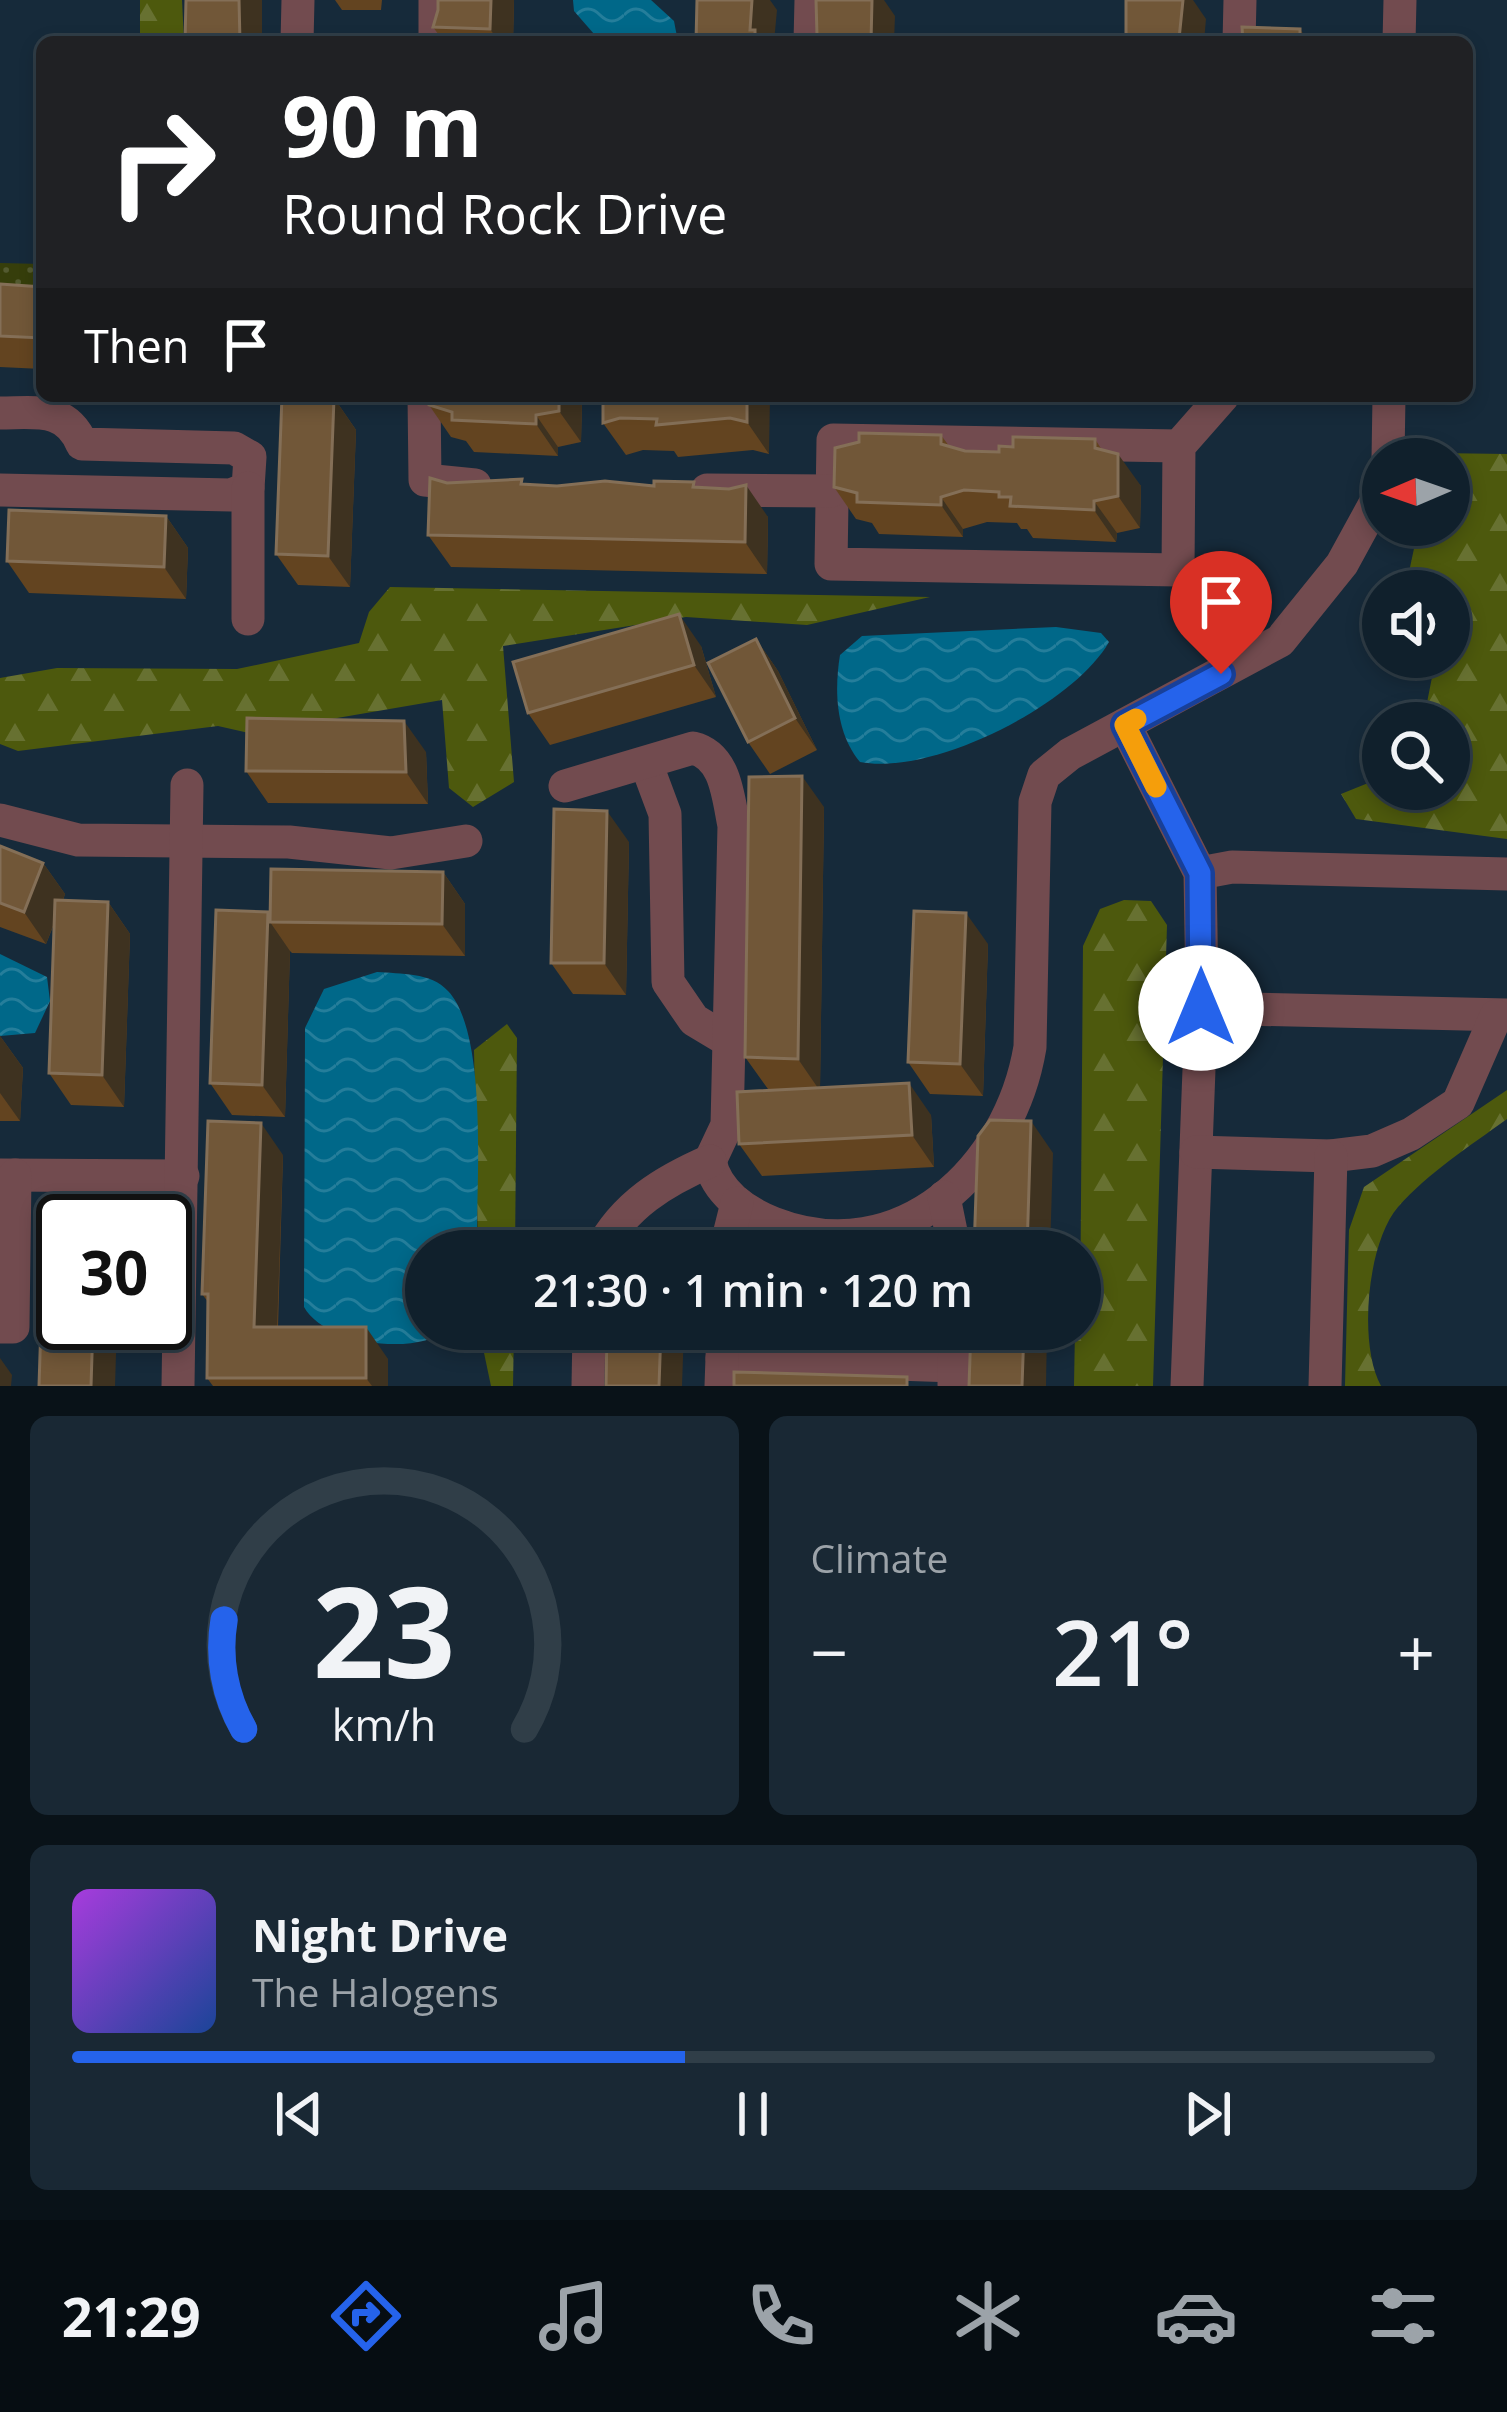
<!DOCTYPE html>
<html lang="en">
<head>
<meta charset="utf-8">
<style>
	:root { --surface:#10202c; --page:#192834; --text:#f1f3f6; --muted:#9ca3a9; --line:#303e48; --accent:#2563eb }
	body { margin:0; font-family:"Open Sans",sans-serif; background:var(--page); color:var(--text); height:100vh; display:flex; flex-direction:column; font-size:45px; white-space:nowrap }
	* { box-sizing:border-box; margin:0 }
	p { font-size:39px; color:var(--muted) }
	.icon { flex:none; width:66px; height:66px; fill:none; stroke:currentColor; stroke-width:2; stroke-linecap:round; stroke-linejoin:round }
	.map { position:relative; height:1386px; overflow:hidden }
	.sheet { display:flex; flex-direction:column; gap:30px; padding:30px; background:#091218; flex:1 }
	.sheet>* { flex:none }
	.banner { position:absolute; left:36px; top:36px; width:1437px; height:366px; border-radius:18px; box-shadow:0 6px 18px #0003,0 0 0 3px var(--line); background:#202124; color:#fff; overflow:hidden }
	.needle { width:78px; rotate:268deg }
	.buttons { position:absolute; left:1362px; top:438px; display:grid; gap:24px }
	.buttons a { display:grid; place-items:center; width:108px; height:108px; border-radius:50%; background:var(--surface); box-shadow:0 6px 18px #0003,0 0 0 3px var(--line); font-size:60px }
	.speed { position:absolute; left:36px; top:1194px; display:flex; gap:24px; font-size:60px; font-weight:700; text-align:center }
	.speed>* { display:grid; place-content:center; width:156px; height:156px; border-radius:50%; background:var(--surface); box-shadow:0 6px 18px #0003,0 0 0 3px var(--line); line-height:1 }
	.speed .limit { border:6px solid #111; border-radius:18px; background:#fff; color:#111 }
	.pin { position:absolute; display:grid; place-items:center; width:102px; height:102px; color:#fff; margin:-123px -51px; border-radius:50% 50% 50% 0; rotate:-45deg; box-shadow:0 0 12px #0007 }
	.pin .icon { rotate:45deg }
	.me { position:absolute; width:132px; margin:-66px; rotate:0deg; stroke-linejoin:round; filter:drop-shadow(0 0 9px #0008) }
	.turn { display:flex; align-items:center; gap:42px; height:252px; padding:0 48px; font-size:54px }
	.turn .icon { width:156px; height:156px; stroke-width:2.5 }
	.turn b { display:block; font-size:84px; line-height:102px }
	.then { display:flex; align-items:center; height:114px; padding:0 48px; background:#0003; gap:24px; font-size:45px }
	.big { font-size:90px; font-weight:600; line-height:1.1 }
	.sheet .card { flex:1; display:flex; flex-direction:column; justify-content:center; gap:18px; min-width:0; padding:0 42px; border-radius:18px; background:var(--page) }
	.sheet .dial { align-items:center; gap:0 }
	.dial svg { height:312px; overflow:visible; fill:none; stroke:var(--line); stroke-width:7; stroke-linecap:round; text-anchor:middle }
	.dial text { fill:var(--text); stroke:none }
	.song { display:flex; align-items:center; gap:36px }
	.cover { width:144px; height:144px; border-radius:18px; background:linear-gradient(135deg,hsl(280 70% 55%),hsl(220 70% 35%)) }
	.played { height:12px; border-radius:6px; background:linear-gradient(90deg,var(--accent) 45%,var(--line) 45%) }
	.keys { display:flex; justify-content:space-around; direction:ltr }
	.heat { display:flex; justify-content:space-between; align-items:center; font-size:66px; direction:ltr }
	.sheet .tiles { flex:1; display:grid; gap:30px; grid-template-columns:1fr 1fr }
	.card:last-child { grid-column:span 2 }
	.trip { position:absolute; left:405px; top:1230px; width:696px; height:120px; border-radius:60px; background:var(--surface); box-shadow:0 6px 18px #0003,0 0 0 3px var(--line); font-weight:600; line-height:120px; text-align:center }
	.tab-bar { display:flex; height:192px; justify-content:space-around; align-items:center; background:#060d12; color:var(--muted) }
	.tab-bar .icon { width:84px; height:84px }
	.tab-bar .active { color:var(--accent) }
	.tab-bar b { font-size:54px; color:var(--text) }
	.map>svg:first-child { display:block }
	.grass { fill:url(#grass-dots) }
	.forest { fill:url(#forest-firs) }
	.water { fill:url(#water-waves) }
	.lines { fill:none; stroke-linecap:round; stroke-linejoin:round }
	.minor { stroke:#724b4f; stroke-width:33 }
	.wall { fill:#634420 }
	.shaded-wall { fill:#3e3220 }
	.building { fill:#715738; stroke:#846f57; stroke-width:3 }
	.route-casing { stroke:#184099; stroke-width:30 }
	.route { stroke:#2563eb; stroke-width:21 }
	.slow { stroke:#f59e0b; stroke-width:21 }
</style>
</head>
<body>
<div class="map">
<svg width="1507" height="1386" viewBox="0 0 1507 1386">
	<defs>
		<pattern id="grass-dots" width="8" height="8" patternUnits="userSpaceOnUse" patternTransform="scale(3)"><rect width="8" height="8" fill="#363e0b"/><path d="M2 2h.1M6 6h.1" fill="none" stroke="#535a30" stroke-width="1.8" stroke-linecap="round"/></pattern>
		<pattern id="forest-firs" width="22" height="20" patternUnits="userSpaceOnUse" patternTransform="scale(3)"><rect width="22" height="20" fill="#4d590d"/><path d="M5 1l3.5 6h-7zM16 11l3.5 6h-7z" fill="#677131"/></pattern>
		<pattern id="water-waves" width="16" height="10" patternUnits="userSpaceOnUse" patternTransform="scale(3)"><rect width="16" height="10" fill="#006889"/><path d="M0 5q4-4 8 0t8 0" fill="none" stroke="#257e9b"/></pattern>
	</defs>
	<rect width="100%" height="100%" fill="#162a3a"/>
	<path class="grass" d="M 0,263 L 42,264 L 42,293 L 0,291 Z"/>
	<g class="forest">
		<path d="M 140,0 L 182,0 L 184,42 L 140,42 Z"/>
		<path d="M 1434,453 L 1507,454 L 1507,839 L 1356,819 L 1341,794 L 1383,777 L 1383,789 L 1449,789 L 1449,723 L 1423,723 L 1436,657 L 1449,657 L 1449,591 L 1405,591 L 1419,525 L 1449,525 L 1449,459 L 1435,459 Z"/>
		<path d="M 390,587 L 930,597 L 807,625 L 686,617 L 503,646 L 514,782 L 473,807 L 449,788 L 442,700 L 249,733 L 218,726 L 18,751 L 0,744 L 0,678 L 57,668 L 237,669 L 359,643 L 369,612 Z"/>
		<path d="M 1124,900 L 1151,901 L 1167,925 L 1153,1386 L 1074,1386 L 1075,1329 L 1080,1329 L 1083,946 L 1100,909 Z"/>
		<path d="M 507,1024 L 517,1038 L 515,1251 L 478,1251 L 474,1050 Z"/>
		<path d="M 1507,1090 L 1507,1119 C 1470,1146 1429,1172 1398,1207 C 1367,1243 1358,1345 1381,1386 L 1345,1386 L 1349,1230 L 1364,1187 Z"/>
		<path d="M 479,1329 L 514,1329 L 513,1386 L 491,1386 Z"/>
	</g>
	<g class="water">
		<path d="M 573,0 L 651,0 L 674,21 L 678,42 L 601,42 L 574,11 Z"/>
		<path d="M 1056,627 L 1101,633 L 1109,642 C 1073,705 932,776 860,762 C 836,733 834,692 840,655 L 862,636 Z"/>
		<path d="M 0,954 L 47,977 L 50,1001 L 35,1033 L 0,1036 Z"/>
		<path d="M 377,972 C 400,974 431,972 448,991 C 487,1032 477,1175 477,1231 L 473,1251 L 426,1251 L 426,1329 L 448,1329 C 417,1357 324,1344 304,1307 L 305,1028 L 324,989 Z"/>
	</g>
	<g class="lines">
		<g class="minor">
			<path d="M 435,0 L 435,42"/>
			<path d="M 297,42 L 298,0"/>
			<path d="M 810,42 L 811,0"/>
			<path d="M 1239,42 L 1240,0"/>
			<path d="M 1399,42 L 1400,0"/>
			<path d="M 424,396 L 425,480 L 475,485"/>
			<path d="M 0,413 C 36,413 66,406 82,444 L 234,448 L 250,457 L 248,488 L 231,495 L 0,490"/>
			<path d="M 1179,446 L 833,440 L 831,564 L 1178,570 L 1179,446 L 1223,396"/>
			<path d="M 1388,459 L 1389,396"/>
			<path d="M 707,490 L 831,491"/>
			<path d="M 248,619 L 248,488"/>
			<path d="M 1125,725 L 1200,873 L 1202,990 L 1187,1386"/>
			<path d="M 646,763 L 665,814 L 668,982 L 694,1020 L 729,1041"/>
			<path d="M 565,786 L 693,748 C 726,756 728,797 734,826 L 727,1125 L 710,1161"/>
			<path d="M 0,820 L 78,840 L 289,842 L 391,853 L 466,841"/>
			<path d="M 1200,873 L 1232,867 L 1507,874"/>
			<path d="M 1201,1008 L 1507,1015"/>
			<path d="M 1196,1152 L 1331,1156 L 1372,1151 L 1411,1134 L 1458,1103 L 1496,1016"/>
			<path d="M 710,1161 C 716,1192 745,1212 773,1223 C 901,1273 1010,1168 1030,1047 L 1035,802 L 1044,775 L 1070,754 L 1280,641 L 1342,564 L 1383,489"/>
			<path d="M 0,1175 L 183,1176"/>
			<path d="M 944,1197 L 955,1251"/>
			<path d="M 600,1251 C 624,1205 664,1181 710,1161"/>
			<path d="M 725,1251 L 737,1203"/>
			<path d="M 0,1327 L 13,1327 L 15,1175"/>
			<path d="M 722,1358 L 955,1366"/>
			<path d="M 954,1384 L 955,1329"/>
			<path d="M 178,1386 L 187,785"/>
			<path d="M 588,1386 L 589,1329"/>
			<path d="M 721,1386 L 723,1329"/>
			<path d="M 1325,1386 L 1331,1156"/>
		</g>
	</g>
	<g class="wall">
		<path d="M 335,0 L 382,0 L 381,10 L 342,10 Z"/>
		<path d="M 438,0 L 514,0 L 513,42 L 444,42 L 433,27 L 438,10 Z"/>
		<path d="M 0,284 L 42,287 L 42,369 L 0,367 Z"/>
		<path d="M 429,396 L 579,396 L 582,400 L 581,442 L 558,447 L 558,456 L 474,452 L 466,441 L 451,437 L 429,405 Z"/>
		<path d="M 603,396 L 769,396 L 769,454 L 753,450 L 678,457 L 674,451 L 643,450 L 626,455 L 603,423 Z"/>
		<path d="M 334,398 L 356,430 L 350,587 L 298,585 L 276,554 Z"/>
		<path d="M 941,435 L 949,446 L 965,451 L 999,452 L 1013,447 L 1095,439 L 1102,450 L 1141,486 L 1140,528 L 1117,533 L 1116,542 L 1033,538 L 1027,529 L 1021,529 L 1017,523 L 987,522 L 963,529 L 963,537 L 879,534 L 872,523 L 856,519 L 834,487 Z"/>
		<path d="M 447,483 L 729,489 L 768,517 L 767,574 L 451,567 L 428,535 Z"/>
		<path d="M 166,516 L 188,548 L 186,599 L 29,593 L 7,561 Z"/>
		<path d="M 756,639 L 778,671 L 817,750 L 770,774 L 748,742 Z"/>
		<path d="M 701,646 L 716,697 L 550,745 L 528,713 Z"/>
		<path d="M 426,752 L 428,804 L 268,803 L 246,771 Z"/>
		<path d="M 824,807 L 820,1088 L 931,1115 L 934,1167 L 762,1176 L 739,1144 L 784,1090 L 768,1089 L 745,1057 Z"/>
		<path d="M 629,842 L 626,995 L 573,994 L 551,963 Z"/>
		<path d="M 0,846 L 43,863 L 65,894 L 63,900 L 108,902 L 130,934 L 124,1107 L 71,1105 L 49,1073 L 54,924 L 46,944 L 0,927 Z"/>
		<path d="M 443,872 L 465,904 L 465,956 L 292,953 L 290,951 L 285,1117 L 232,1115 L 210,1083 L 268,912 Z"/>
		<path d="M 988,944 L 983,1096 L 930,1094 L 908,1062 Z"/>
		<path d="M 0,1036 L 23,1068 L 20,1121 L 0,1121 Z"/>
		<path d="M 283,1155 L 278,1327 L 388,1359 L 388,1386 L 213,1386 L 207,1378 L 208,1302 L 202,1294 Z"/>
	</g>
	<g class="shaded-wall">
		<path d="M 239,0 L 262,0 L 262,42 L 240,42 Z"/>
		<path d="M 491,0 L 514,0 L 513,42 L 499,42 L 490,29 Z"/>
		<path d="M 752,0 L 770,0 L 777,10 L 774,42 L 755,42 L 750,30 Z"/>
		<path d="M 872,0 L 884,0 L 895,16 L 894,42 L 871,42 Z"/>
		<path d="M 1183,0 L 1193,0 L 1206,19 L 1204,42 L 1181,42 L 1179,39 Z"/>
		<path d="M 1300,29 L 1309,42 L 1300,42 Z"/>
		<path d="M 559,396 L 579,396 L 582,400 L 581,442 L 559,411 Z"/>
		<path d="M 747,396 L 770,397 L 769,454 L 747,422 Z"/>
		<path d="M 334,398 L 356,430 L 350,587 L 328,556 Z"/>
		<path d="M 536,415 L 558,447 L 558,456 L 536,424 Z"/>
		<path d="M 1118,454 L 1141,486 L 1140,528 L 1118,496 Z"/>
		<path d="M 746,485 L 768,517 L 767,574 L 745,542 Z"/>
		<path d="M 941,497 L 963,529 L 963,537 L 941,505 Z"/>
		<path d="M 1094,501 L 1117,533 L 1116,542 L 1094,510 Z"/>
		<path d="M 166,516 L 188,548 L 186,599 L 164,567 Z"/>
		<path d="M 679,614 L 701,646 L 716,697 L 694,665 Z"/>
		<path d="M 756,639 L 778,671 L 817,750 L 795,718 Z"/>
		<path d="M 404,721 L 426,752 L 428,804 L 406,772 Z"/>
		<path d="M 802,776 L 824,807 L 820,1091 L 798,1059 Z"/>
		<path d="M 607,811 L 629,842 L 626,995 L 604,963 Z"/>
		<path d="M 43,863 L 65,894 L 46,944 L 24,912 Z"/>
		<path d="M 443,872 L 465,904 L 465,956 L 442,924 Z"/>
		<path d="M 108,902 L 130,934 L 124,1107 L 102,1075 Z"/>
		<path d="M 268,912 L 270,922 L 290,951 L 285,1117 L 262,1085 Z"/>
		<path d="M 966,913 L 988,944 L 983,1096 L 960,1064 Z"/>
		<path d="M 0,1036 L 23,1068 L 20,1121 L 0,1093 Z"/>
		<path d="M 909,1083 L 931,1115 L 934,1167 L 912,1135 Z"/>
		<path d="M 1031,1121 L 1053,1153 L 1050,1251 L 1027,1251 Z"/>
		<path d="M 261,1123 L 283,1155 L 276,1359 L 254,1327 Z"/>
		<path d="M 93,1323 L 117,1323 L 115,1386 L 91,1386 Z"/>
		<path d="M 366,1327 L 388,1359 L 388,1386 L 372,1386 L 366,1378 Z"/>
		<path d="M 661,1329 L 684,1329 L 682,1386 L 659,1386 Z"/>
		<path d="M 1024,1329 L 1047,1329 L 1046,1386 L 1022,1386 Z"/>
		<path d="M 0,1358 L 12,1375 L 11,1386 L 0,1386 Z"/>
	</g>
	<g class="building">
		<path d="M 186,0 L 239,0 L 240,42 L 185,42 Z"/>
		<path d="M 438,0 L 491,0 L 490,29 L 433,27 L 438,10 Z"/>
		<path d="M 697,0 L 752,0 L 750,30 L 755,30 L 755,42 L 696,42 Z"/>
		<path d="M 816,0 L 872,0 L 871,42 L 812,42 L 812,35 L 817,35 Z"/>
		<path d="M 1126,0 L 1183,0 L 1179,39 L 1184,39 L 1184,42 L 1126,42 Z"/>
		<path d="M 1242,27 L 1300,29 L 1300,42 L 1243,42 Z"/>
		<path d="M 0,284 L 42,287 L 42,338 L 0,336 Z"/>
		<path d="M 282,396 L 334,398 L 328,556 L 276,554 Z"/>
		<path d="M 429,396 L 559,396 L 559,411 L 536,415 L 536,424 L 452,420 L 452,412 L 429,405 Z"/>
		<path d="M 603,396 L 747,396 L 747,422 L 730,418 L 656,425 L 657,419 L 620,418 L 603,423 Z"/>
		<path d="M 859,433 L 941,435 L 941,444 L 965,451 L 999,452 L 999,446 L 1013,447 L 1013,437 L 1095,439 L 1095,448 L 1118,454 L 1118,496 L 1094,501 L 1094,510 L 1010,506 L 1011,497 L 999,497 L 999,492 L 964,490 L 941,497 L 941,505 L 857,502 L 857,493 L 834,487 L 835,448 L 859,442 Z"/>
		<path d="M 430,478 L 447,483 L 522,479 L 521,484 L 557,486 L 605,481 L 654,486 L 654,481 L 694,482 L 693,487 L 729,489 L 746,485 L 745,542 L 428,535 Z"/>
		<path d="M 9,510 L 166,516 L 164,567 L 7,561 Z"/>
		<path d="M 679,614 L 694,665 L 528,713 L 513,662 Z"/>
		<path d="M 756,639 L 795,718 L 748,742 L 708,663 Z"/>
		<path d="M 247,718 L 404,721 L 406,772 L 246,771 Z"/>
		<path d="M 802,776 L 798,1059 L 745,1057 L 749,777 Z"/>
		<path d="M 554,809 L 607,811 L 604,963 L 551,963 Z"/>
		<path d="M 0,846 L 43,863 L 24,912 L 0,903 Z"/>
		<path d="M 271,869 L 443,872 L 442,924 L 270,922 Z"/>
		<path d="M 55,900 L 108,902 L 102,1075 L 49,1073 Z"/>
		<path d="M 216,910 L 268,912 L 262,1085 L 210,1083 Z"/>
		<path d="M 914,911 L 966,913 L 960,1064 L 908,1062 Z"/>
		<path d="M 909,1083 L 912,1135 L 739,1144 L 737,1092 Z"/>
		<path d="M 990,1120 L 1031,1121 L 1027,1251 L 974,1251 L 978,1136 Z"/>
		<path d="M 208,1121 L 261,1123 L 254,1327 L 366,1327 L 366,1378 L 207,1378 L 208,1294 L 202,1294 Z"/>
		<path d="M 44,1231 L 63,1231 L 63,1323 L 93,1323 L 91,1386 L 39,1386 Z"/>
		<path d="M 740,1240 L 891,1242 L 891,1251 L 740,1251 Z"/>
		<path d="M 607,1329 L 661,1329 L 659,1386 L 606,1386 Z"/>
		<path d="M 971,1329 L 1024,1329 L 1022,1386 L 969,1386 Z"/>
		<path d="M 734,1372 L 907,1377 L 907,1386 L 734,1386 Z"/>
	</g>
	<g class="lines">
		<defs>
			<path id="route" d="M 1201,1008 L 1200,873 L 1125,725 L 1221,674"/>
		</defs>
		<use href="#route" class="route-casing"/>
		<use href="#route" class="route"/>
		<path class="slow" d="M 1136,719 L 1125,725 L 1156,787"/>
	</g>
</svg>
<div class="buttons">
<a><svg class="needle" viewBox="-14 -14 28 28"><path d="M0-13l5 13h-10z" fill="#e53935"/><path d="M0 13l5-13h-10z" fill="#9ca3a9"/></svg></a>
<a><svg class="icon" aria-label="sound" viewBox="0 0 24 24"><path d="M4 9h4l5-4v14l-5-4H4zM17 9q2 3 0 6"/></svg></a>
<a><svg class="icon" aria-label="search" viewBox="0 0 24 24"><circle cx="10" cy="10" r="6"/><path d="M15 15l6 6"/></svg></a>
</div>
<div class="speed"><div class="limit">30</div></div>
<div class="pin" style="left:1221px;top:674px;background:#d93025"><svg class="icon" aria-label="arrive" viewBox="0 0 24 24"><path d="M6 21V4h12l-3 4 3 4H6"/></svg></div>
<svg class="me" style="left:1201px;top:1008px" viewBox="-20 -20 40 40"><circle r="19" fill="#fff"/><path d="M0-13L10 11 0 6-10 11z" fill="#2563eb"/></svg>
<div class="trip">21:30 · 1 min · 120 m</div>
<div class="banner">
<div class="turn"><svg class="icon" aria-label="right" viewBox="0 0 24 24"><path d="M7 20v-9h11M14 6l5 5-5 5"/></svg><div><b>90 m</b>Round Rock Drive</div></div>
<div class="then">Then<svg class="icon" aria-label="arrive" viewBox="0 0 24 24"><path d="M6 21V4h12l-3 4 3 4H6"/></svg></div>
</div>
</div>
<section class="sheet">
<div class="tiles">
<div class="card dial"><svg viewBox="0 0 100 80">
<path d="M14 69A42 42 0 1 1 86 69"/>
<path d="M14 69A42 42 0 0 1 9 41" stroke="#2563eb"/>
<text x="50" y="56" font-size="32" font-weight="700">23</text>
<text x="50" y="72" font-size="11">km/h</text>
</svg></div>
<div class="card"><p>Climate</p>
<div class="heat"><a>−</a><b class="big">21°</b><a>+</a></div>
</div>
<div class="card">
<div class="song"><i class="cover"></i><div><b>Night Drive</b><p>The Halogens</p></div></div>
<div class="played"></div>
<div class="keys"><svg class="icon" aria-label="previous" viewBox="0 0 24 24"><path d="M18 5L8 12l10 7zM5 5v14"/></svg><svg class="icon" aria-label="pause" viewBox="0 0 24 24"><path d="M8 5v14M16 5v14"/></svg><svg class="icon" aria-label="next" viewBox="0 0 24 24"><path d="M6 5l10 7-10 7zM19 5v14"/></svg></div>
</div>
</div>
</section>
<nav class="tab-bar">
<b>21:29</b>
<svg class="icon active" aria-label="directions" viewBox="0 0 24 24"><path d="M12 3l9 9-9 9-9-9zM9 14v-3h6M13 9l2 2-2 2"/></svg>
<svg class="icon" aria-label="music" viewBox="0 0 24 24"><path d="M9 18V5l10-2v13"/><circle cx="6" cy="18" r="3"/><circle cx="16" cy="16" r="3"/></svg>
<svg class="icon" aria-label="phone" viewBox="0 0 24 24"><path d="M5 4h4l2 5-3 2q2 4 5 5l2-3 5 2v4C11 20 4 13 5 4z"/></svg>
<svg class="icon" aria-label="climate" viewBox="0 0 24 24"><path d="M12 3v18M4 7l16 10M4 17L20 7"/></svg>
<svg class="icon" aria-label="car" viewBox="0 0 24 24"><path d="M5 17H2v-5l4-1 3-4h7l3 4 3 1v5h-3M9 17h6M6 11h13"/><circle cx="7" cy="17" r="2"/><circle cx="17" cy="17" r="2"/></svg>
<svg class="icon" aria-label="filters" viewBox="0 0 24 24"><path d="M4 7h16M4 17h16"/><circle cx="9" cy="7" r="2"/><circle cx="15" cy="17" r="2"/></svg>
</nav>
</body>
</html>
